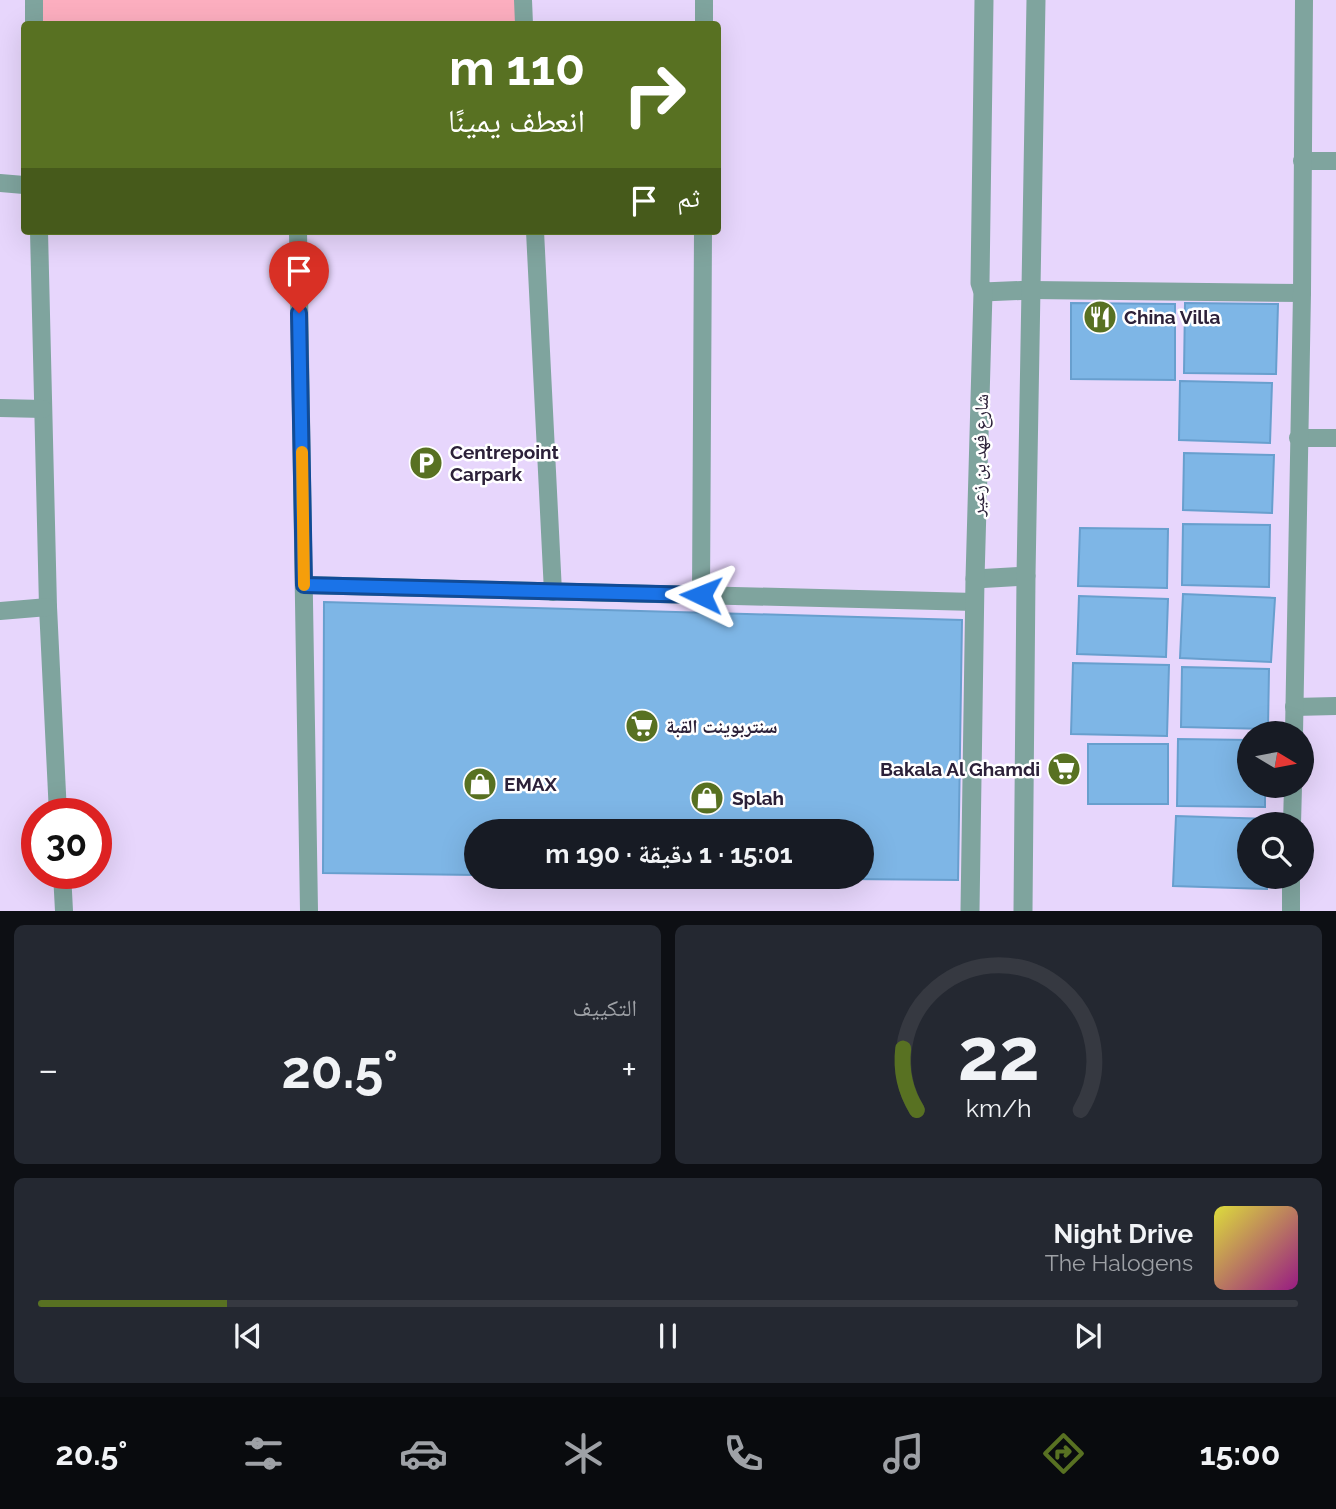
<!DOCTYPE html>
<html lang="ar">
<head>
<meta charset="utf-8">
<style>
	:root { --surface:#171b24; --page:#242831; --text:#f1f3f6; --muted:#9ea1a6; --line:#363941; --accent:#587122 }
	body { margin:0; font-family:Raleway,"Noto Naskh Arabic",sans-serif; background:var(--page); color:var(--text); direction:rtl; height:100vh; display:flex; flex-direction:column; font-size:26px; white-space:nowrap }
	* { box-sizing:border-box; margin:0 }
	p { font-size:23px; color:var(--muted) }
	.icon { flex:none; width:38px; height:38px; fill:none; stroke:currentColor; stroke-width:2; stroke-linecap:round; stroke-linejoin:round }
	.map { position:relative; height:911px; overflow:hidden; direction:ltr }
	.panel { display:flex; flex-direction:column; gap:14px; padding:14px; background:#0d0f14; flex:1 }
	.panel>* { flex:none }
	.banner { position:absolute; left:21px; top:21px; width:700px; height:214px; border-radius:7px; box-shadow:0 7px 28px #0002; direction:rtl; background:#587122; color:#fff; overflow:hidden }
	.needle { width:46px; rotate:100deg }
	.controls { position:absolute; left:1237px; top:721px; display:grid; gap:14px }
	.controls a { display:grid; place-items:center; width:77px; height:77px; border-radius:50%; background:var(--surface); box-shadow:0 7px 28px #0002; font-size:35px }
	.speed { position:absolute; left:21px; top:798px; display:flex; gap:14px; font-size:35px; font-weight:700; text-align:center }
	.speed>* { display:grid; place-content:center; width:91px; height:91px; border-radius:50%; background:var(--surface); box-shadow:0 7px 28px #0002; line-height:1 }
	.speed .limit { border:10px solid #d22; background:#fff; color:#111 }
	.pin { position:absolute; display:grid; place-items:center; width:60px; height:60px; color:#fff; margin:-72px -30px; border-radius:50% 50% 50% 0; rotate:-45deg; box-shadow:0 0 7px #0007 }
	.pin .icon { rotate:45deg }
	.me { position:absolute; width:77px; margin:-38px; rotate:272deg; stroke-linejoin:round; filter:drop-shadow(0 0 5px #0008) }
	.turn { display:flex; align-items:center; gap:24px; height:147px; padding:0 21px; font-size:32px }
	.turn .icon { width:91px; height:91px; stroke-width:2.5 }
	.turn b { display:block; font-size:49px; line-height:60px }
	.then { display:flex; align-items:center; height:66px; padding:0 21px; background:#0003; gap:14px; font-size:26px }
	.big { font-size:52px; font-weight:700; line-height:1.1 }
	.panel .widget { flex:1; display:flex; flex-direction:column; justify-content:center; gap:10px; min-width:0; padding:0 24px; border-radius:10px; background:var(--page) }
	.panel .dial { align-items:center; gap:0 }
	.dial svg { height:182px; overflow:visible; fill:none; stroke:var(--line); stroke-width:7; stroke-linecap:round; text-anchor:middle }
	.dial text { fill:var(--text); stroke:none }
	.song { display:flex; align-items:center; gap:21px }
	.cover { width:84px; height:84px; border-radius:10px; background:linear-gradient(135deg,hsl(60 70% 55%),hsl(310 70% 35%)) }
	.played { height:7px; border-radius:4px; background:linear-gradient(90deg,var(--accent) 15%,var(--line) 15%) }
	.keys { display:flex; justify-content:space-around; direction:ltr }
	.heat { display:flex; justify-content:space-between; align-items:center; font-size:38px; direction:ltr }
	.panel .tiles { flex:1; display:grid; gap:14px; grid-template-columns:1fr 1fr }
	.widget:last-child { grid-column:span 2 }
	.trip { position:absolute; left:464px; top:819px; width:410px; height:70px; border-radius:35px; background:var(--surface); box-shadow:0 7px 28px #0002; font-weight:700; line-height:70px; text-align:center; direction:rtl }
	.tab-bar { display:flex; height:112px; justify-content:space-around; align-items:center; background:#090b0e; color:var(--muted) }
	.tab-bar .icon { width:49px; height:49px }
	.tab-bar .selected { color:var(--accent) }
	.tab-bar b { font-size:32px; color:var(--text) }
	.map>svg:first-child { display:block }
	.green { fill:#fcaebf }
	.building { fill:#7eb6e6; stroke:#689fce; stroke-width:2 }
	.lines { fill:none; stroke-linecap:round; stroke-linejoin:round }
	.minor { stroke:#7fa49e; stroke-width:18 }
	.tertiary { stroke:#7fa49e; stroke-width:19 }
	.route-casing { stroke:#114b97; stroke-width:18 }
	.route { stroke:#1a73e8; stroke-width:12 }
	.slow { stroke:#f59e0b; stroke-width:12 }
	.labels { text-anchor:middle; stroke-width:5; stroke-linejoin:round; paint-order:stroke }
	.poi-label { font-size:19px; font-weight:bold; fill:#2c2139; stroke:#fff; text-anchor:start }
	.street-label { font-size:19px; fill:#2c2139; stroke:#fff }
</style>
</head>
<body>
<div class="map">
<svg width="1336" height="911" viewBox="0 0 1336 911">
	<rect width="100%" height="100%" fill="#e7d6fc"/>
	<path class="green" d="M 42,0 L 516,0 L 518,24 L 43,24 Z"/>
	<g class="building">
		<path d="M 1071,303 L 1175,304 L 1175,380 L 1071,379 Z"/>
		<path d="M 1185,303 L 1278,304 L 1276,374 L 1184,373 Z"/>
		<path d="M 1180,381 L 1272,383 L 1270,443 L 1179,440 Z"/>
		<path d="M 1184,453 L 1274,455 L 1272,513 L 1183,510 Z"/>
		<path d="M 1183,524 L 1270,525 L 1269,587 L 1182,585 Z"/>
		<path d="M 1080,528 L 1168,529 L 1167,588 L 1078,586 Z"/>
		<path d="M 1183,594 L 1275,598 L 1271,662 L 1180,658 Z"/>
		<path d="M 1079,596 L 1168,599 L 1166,657 L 1077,654 Z"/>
		<path d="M 324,602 L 962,620 L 958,880 L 634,877 L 861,877 L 861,831 L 476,831 L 476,875 L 323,873 Z"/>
		<path d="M 1073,663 L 1169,665 L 1167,736 L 1071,734 Z"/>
		<path d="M 1182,667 L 1269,669 L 1268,729 L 1181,727 Z"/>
		<path d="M 1178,739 L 1250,740 L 1250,786 L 1265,786 L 1265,807 L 1177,806 Z"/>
		<rect x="1088" y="744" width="80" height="60"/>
		<path d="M 1176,816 L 1269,819 L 1269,824 L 1250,824 L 1250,877 L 1267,877 L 1267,889 L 1173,886 Z"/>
	</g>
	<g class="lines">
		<g class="minor">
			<path d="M 34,0 L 34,24"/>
			<path d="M 523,0 L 524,24"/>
			<path d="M 704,24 L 704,0"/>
			<path d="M 1302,161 L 1336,161"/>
			<path d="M 0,183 L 24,185"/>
			<path d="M 39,231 L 48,607 L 58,814"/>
			<path d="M 298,231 L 309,911"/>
			<path d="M 535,231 L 553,592"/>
			<path d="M 1032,290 L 1302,293"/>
			<path d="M 0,408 L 43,409"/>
			<path d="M 1298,438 L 1336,438"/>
			<path d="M 304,585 L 975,602"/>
			<path d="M 701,595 L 703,231"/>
			<path d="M 0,611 L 48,607"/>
			<path d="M 1294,707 L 1336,706"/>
			<path d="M 1294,733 L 1302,293 L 1304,0"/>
			<path d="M 1292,824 L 1293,786"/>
			<path d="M 62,873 L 64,911"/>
			<path d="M 1291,911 L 1291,877"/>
		</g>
		<g class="tertiary">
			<path d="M 983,292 L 1032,290"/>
			<path d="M 975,579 L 1026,576"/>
			<path d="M 970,911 L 975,579 L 983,292 L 980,283 L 984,0"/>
			<path d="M 1023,911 L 1026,576 L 1036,0"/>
		</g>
	</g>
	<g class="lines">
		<defs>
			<path id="route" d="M 299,313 L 304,585 L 701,595"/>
		</defs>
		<use href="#route" class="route-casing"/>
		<use href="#route" class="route"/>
		<path class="slow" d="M 302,452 L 304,585"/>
	</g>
	<defs>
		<symbol id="restaurant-disc" viewBox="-11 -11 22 22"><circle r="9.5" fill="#587122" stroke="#fff"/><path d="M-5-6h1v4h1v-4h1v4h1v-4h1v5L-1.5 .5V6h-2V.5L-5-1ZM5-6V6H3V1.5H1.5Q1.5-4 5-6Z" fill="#fff"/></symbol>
		<symbol id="parking-disc" viewBox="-11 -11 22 22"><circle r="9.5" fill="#587122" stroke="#fff"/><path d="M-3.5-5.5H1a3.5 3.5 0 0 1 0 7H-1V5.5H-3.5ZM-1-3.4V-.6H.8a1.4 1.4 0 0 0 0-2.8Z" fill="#fff"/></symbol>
		<symbol id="supermarket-disc" viewBox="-11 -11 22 22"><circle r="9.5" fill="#587122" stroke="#fff"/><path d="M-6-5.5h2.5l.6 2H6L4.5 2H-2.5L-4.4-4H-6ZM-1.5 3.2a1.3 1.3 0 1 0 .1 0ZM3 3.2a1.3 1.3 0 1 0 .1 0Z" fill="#fff"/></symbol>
		<symbol id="shop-disc" viewBox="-11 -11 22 22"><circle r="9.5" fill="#587122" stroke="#fff"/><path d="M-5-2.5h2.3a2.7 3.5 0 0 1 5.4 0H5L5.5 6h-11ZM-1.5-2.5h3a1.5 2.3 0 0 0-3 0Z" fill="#fff"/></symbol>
	</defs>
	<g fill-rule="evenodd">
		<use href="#restaurant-disc" x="1081" y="298" width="38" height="38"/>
		<use href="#parking-disc" x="407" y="444" width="38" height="38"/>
		<use href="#supermarket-disc" x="623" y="707" width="38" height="38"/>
		<use href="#supermarket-disc" x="1045" y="750" width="38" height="38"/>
		<use href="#shop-disc" x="461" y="765" width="38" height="38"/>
		<use href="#shop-disc" x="688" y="779" width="38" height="38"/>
	</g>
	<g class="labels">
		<g class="poi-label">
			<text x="1124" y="324">China Villa</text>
			<text x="450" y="459">Centrepoint<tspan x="450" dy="22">Carpark</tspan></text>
			<text x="666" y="733">سنتربوينت القبة</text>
			<text x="1040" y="776" text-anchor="end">Bakala Al Ghamdi</text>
			<text x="504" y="791">EMAX</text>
			<text x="732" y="805">Splah</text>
		</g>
		<g class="street-label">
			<text transform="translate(979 455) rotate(-88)" y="7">شارع فهد بن زعير</text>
		</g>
	</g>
</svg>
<div class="controls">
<a><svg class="needle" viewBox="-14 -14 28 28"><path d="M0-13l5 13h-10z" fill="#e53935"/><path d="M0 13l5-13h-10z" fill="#9ea1a6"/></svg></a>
<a><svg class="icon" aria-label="search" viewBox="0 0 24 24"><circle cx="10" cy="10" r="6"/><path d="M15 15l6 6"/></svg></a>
</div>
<div class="speed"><div class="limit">30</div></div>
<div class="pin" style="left:299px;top:313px;background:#d93025"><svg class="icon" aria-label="arrive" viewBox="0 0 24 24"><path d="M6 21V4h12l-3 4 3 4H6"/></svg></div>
<svg class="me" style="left:701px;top:595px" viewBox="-20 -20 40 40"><path d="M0-17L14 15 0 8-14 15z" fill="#1a73e8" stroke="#fff" stroke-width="4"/></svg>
<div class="trip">15:01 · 1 دقيقة · 190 m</div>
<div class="banner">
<div class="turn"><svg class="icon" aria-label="right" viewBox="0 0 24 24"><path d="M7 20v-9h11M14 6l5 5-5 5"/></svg><div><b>110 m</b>انعطف يمينًا</div></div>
<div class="then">ثم<svg class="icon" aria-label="arrive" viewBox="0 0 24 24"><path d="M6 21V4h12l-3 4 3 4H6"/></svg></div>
</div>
</div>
<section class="panel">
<div class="tiles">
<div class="widget dial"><svg viewBox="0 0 100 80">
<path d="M14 69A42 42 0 1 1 86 69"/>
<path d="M14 69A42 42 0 0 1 8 42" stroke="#587122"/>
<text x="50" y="56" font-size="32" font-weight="700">22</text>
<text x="50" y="72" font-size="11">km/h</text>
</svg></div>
<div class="widget"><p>التكييف</p>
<div class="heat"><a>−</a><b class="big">20.5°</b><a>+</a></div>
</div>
<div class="widget">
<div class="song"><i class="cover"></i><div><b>Night Drive</b><p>The Halogens</p></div></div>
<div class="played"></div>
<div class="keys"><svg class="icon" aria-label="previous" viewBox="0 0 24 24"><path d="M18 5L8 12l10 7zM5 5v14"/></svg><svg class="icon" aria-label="pause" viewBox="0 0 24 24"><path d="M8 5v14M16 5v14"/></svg><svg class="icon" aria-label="next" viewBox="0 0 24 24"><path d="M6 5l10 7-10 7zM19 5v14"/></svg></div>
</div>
</div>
</section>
<nav class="tab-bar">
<b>15:00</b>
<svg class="icon selected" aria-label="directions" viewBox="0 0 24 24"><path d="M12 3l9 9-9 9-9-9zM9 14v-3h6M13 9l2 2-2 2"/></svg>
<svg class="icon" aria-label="music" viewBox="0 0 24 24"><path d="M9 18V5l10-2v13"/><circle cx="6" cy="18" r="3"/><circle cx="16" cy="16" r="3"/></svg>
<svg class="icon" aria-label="phone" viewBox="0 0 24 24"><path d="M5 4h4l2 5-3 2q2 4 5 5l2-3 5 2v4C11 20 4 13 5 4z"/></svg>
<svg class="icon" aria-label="climate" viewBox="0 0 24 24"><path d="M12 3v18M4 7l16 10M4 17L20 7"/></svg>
<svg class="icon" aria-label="car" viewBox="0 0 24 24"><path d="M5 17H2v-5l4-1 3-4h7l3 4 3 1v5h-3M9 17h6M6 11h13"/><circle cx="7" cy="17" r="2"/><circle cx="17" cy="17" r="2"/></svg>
<svg class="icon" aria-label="filters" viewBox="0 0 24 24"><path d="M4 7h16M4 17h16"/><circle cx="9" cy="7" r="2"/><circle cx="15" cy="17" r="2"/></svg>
<b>20.5°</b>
</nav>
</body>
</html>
